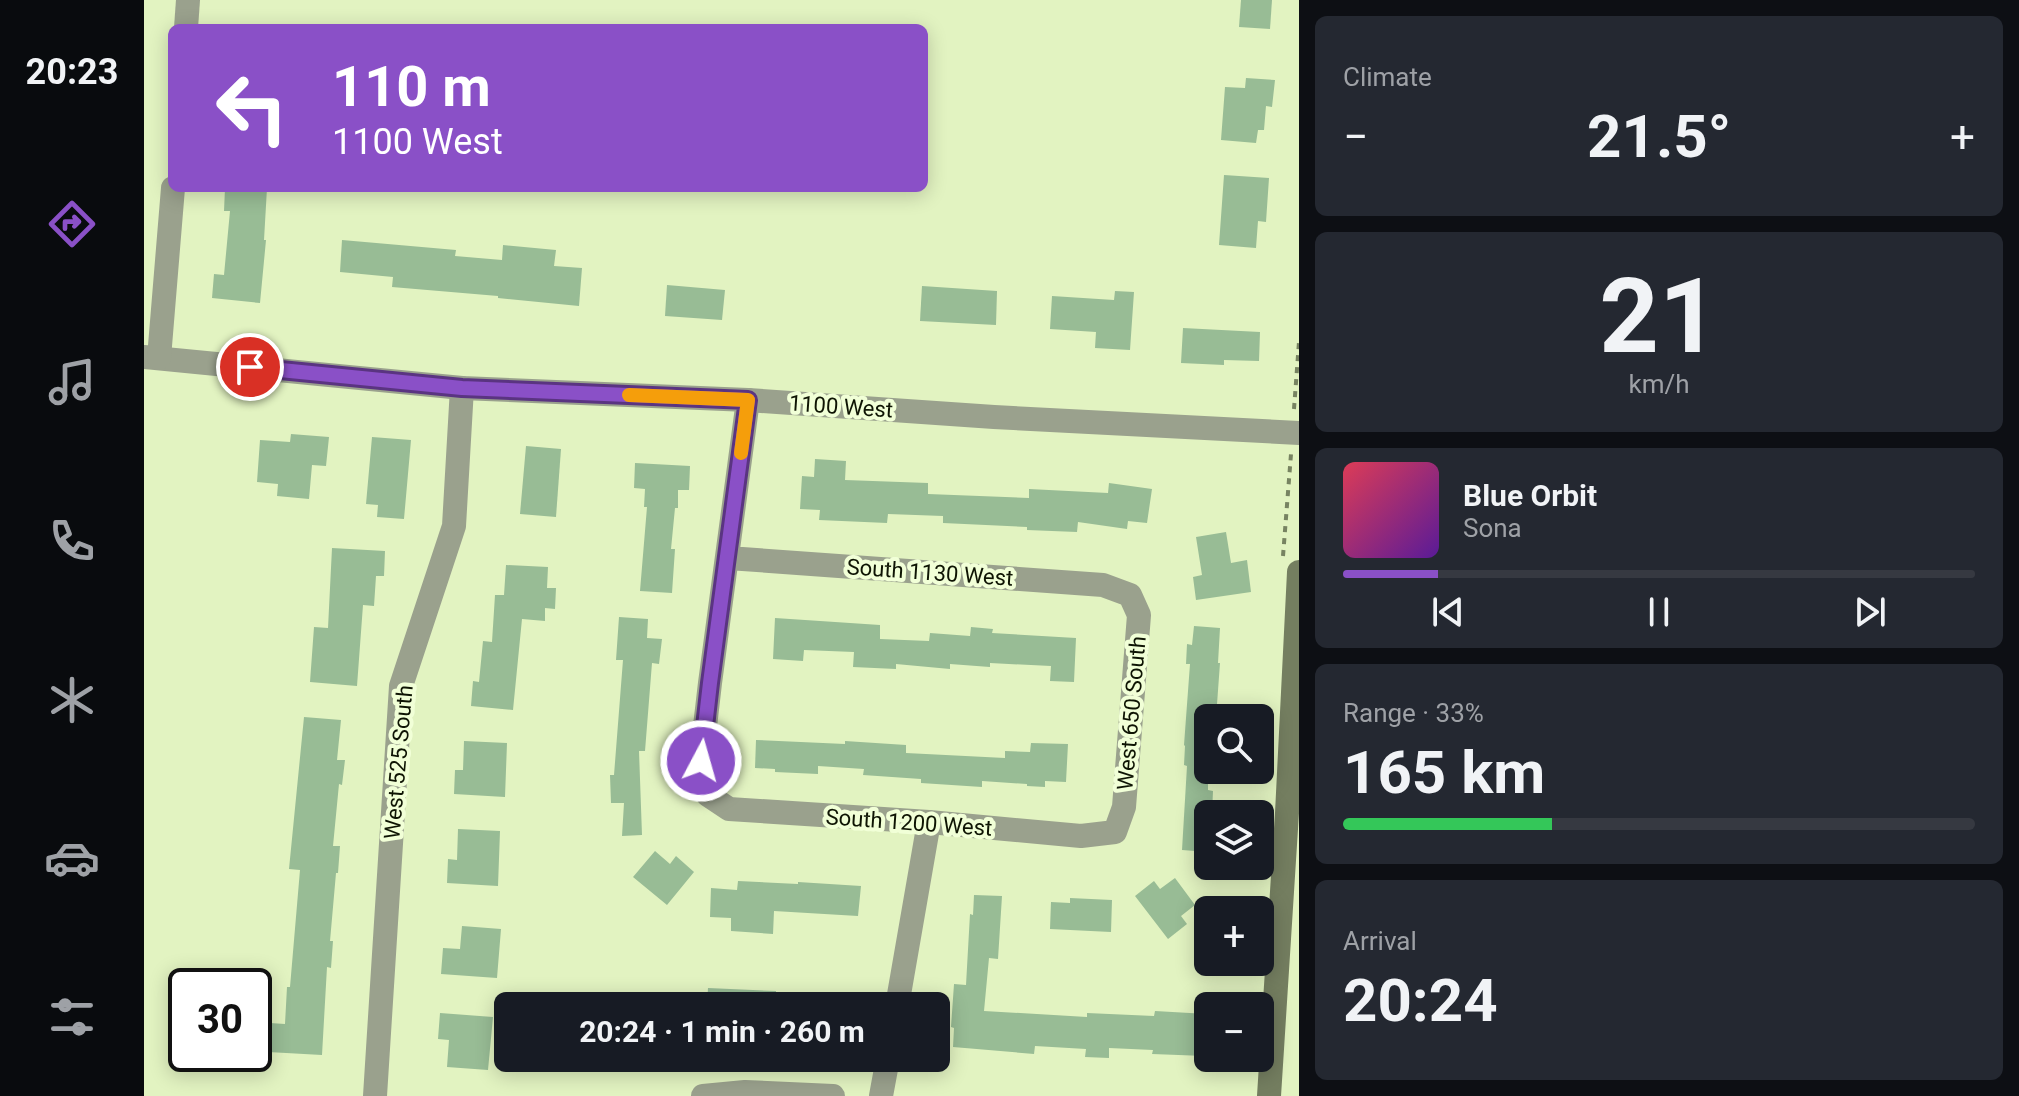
<!DOCTYPE html>
<html lang="en">
<head>
<meta charset="utf-8">
<style>
	:root { --surface:#171b24; --page:#242831; --text:#f1f3f6; --muted:#9ea1a6; --line:#363941; --accent:#8a50c7 }
	body { margin:0; font-family:Roboto,sans-serif; background:var(--page); color:var(--text); height:100vh; display:flex; flex-direction:column; font-size:30px; white-space:nowrap }
	* { box-sizing:border-box; margin:0 }
	p { font-size:26px; color:var(--muted) }
	.icon { flex:none; width:44px; height:44px; fill:none; stroke:currentColor; stroke-width:2; stroke-linecap:round; stroke-linejoin:round }
	.map { position:relative; flex:1; overflow:hidden }
	.details { display:flex; flex-direction:column; gap:16px; padding:16px; background:#0d0f14; width:720px }
	.details>* { flex:none }
	.guide { position:absolute; left:24px; top:24px; width:760px; height:168px; border-radius:12px; box-shadow:0 4px 20px #0003; background:#8a50c7; color:#fff; overflow:hidden }
	.fabs { position:absolute; left:1050px; top:704px; display:grid; gap:16px }
	.fabs a { display:grid; place-items:center; width:80px; height:80px; border-radius:12px; background:var(--surface); box-shadow:0 4px 20px #0003; font-size:40px }
	.speed { position:absolute; left:24px; top:968px; display:flex; gap:16px; font-size:40px; font-weight:700; text-align:center }
	.speed>* { display:grid; place-content:center; width:104px; height:104px; border-radius:50%; background:var(--surface); box-shadow:0 4px 20px #0003; line-height:1 }
	.speed .limit { border:4px solid #111; border-radius:12px; background:#fff; color:#111 }
	.pin { position:absolute; display:grid; place-items:center; width:68px; height:68px; color:#fff; margin:-34px; border:4px solid #fff; border-radius:50%; box-shadow:0 2px 8px #0007 }
	.me { position:absolute; width:88px; margin:-44px; rotate:6deg; stroke-linejoin:round; filter:drop-shadow(0 0 6px #0008) }
	.turn { display:flex; align-items:center; gap:28px; height:168px; padding:0 32px; font-size:36px }
	.turn .icon { width:104px; height:104px; stroke-width:2.5 }
	.turn b { display:block; font-size:56px; line-height:68px }
	.big { font-size:60px; font-weight:700; line-height:1.1 }
	.details .card { flex:1; display:flex; flex-direction:column; justify-content:center; gap:12px; min-width:0; padding:0 28px; border-radius:12px; background:var(--page) }
	.details .dial { align-items:center; gap:0 }
	.dial b { font-size:104px; line-height:1 }
	.song { display:flex; align-items:center; gap:24px }
	.cover { width:96px; height:96px; border-radius:12px; background:linear-gradient(135deg,hsl(350 70% 55%),hsl(270 70% 35%)) }
	.played { height:8px; border-radius:4px; background:linear-gradient(90deg,var(--accent) 15%,var(--line) 15%) }
	.keys { display:flex; justify-content:space-around; direction:ltr }
	.heat { display:flex; justify-content:space-between; align-items:center; font-size:44px; direction:ltr }
	.charge { height:12px; border-radius:6px; background:linear-gradient(90deg,#34c759 33%,var(--line) 0) }
	.trip { position:absolute; left:350px; top:992px; width:456px; height:80px; border-radius:12px; background:var(--surface); box-shadow:0 4px 20px #0003; font-weight:700; line-height:80px; text-align:center }
	main { display:flex; flex:1; min-height:0 }
	.tabs { display:flex; flex-direction:column; width:144px; justify-content:space-around; align-items:center; background:#090b0e; color:var(--muted) }
	.tabs .icon { width:56px; height:56px }
	.tabs .on { color:var(--accent) }
	.tabs b { font-size:36px; color:var(--text) }
	.map>svg:first-child { display:block }
	.building { fill:#98bc95 }
	.lines { fill:none; stroke-linecap:round; stroke-linejoin:round }
	.path { stroke:#778361; stroke-width:4; stroke-dasharray:6 6; stroke-linecap:butt }
	.street { stroke:#9aa18d; stroke-width:24 }
	.secondary { stroke:#747e60; stroke-width:24 }
	.route-casing { stroke:#5a3481; stroke-width:20 }
	.route { stroke:#8a50c7; stroke-width:14 }
	.slow { stroke:#f59e0b; stroke-width:14 }
	.labels { text-anchor:middle; stroke-width:8; stroke-linejoin:round; paint-order:stroke }
	.street-label { font-size:22px; fill:#0e1403; stroke:#f1ffd7 }
</style>
</head>
<body>
<main>
<nav class="tabs">
<b>20:23</b>
<svg class="icon on" aria-label="directions" viewBox="0 0 24 24"><path d="M12 3l9 9-9 9-9-9zM9 14v-3h6M13 9l2 2-2 2"/></svg>
<svg class="icon" aria-label="music" viewBox="0 0 24 24"><path d="M9 18V5l10-2v13"/><circle cx="6" cy="18" r="3"/><circle cx="16" cy="16" r="3"/></svg>
<svg class="icon" aria-label="phone" viewBox="0 0 24 24"><path d="M5 4h4l2 5-3 2q2 4 5 5l2-3 5 2v4C11 20 4 13 5 4z"/></svg>
<svg class="icon" aria-label="climate" viewBox="0 0 24 24"><path d="M12 3v18M4 7l16 10M4 17L20 7"/></svg>
<svg class="icon" aria-label="car" viewBox="0 0 24 24"><path d="M5 17H2v-5l4-1 3-4h7l3 4 3 1v5h-3M9 17h6M6 11h13"/><circle cx="7" cy="17" r="2"/><circle cx="17" cy="17" r="2"/></svg>
<svg class="icon" aria-label="filters" viewBox="0 0 24 24"><path d="M4 7h16M4 17h16"/><circle cx="9" cy="7" r="2"/><circle cx="15" cy="17" r="2"/></svg>
</nav>
<div class="map">
<svg width="1155" height="1096" viewBox="0 0 1155 1096">
	<rect width="100%" height="100%" fill="#e2f3c1"/>
	<g class="building">
		<path d="M 1097,0 L 1128,0 L 1126,29 L 1095,27 Z"/>
		<path d="M 1102,78 L 1131,80 L 1128,107 L 1122,106 L 1120,130 L 1114,130 L 1112,143 L 1077,140 L 1081,87 L 1101,88 Z"/>
		<path d="M 1080,175 L 1125,178 L 1122,222 L 1114,221 L 1112,248 L 1075,245 Z"/>
		<path d="M 81,188 L 123,188 L 120,240 L 122,240 L 116,303 L 68,298 L 70,274 L 80,275 L 86,211 L 80,211 Z"/>
		<path d="M 198,240 L 312,250 L 311,256 L 358,260 L 359,245 L 412,250 L 410,266 L 438,268 L 435,306 L 354,298 L 354,296 L 248,287 L 249,277 L 196,272 Z"/>
		<path d="M 523,285 L 581,290 L 578,320 L 521,316 Z"/>
		<path d="M 778,286 L 853,291 L 852,325 L 776,321 Z"/>
		<path d="M 971,291 L 990,292 L 986,350 L 951,348 L 952,332 L 906,329 L 908,296 L 970,300 Z"/>
		<path d="M 1039,328 L 1116,332 L 1115,361 L 1080,360 L 1080,365 L 1037,363 Z"/>
		<path d="M 147,434 L 185,437 L 182,466 L 168,465 L 165,499 L 133,496 L 134,484 L 113,482 L 116,440 L 146,442 Z"/>
		<path d="M 228,437 L 267,440 L 260,519 L 233,517 L 234,505 L 222,504 Z"/>
		<path d="M 382,446 L 417,449 L 412,517 L 376,514 Z"/>
		<path d="M 671,459 L 702,461 L 701,480 L 784,483 L 784,494 L 885,498 L 885,489 L 964,493 L 965,483 L 1008,489 L 1003,523 L 984,521 L 983,529 L 934,522 L 933,532 L 883,530 L 883,527 L 799,523 L 799,516 L 744,514 L 743,523 L 675,520 L 676,510 L 656,509 L 658,476 L 670,477 Z"/>
		<path d="M 491,463 L 546,466 L 545,490 L 534,490 L 534,508 L 531,508 L 527,549 L 531,549 L 528,593 L 496,591 L 503,507 L 500,507 L 501,489 L 490,488 Z"/>
		<path d="M 1082,532 L 1087,563 L 1103,560 L 1107,592 L 1052,600 L 1049,577 L 1058,575 L 1052,537 Z"/>
		<path d="M 188,548 L 241,551 L 240,576 L 232,576 L 230,606 L 219,605 L 213,686 L 166,682 L 170,627 L 184,628 Z"/>
		<path d="M 362,565 L 404,567 L 403,588 L 412,588 L 411,609 L 401,608 L 401,621 L 378,619 L 369,710 L 327,706 L 329,681 L 335,682 L 339,641 L 348,642 L 351,595 L 360,595 Z"/>
		<path d="M 475,617 L 504,619 L 503,638 L 518,639 L 515,664 L 508,663 L 501,751 L 495,751 L 498,835 L 478,836 L 480,803 L 467,803 L 466,775 L 470,775 L 479,660 L 472,660 Z"/>
		<path d="M 631,618 L 736,625 L 736,639 L 785,641 L 786,633 L 826,636 L 827,627 L 849,629 L 848,633 L 932,638 L 930,682 L 906,681 L 907,666 L 846,663 L 846,667 L 806,664 L 806,669 L 752,664 L 752,669 L 709,667 L 710,652 L 660,650 L 659,661 L 629,659 Z"/>
		<path d="M 1050,626 L 1076,628 L 1074,663 L 1076,663 L 1072,718 L 1064,718 L 1064,790 L 1069,791 L 1068,814 L 1064,814 L 1064,852 L 1038,850 L 1043,766 L 1040,765 L 1041,746 L 1040,745 L 1046,664 L 1042,664 L 1043,644 L 1048,645 Z"/>
		<path d="M 160,717 L 197,720 L 193,760 L 201,760 L 198,785 L 195,784 L 189,846 L 196,846 L 194,873 L 192,873 L 186,941 L 189,941 L 187,968 L 183,967 L 178,1055 L 124,1052 L 126,1023 L 141,1024 L 143,987 L 146,987 L 156,870 L 145,869 Z"/>
		<path d="M 612,740 L 701,744 L 701,741 L 762,745 L 762,753 L 861,758 L 861,751 L 886,752 L 887,743 L 924,744 L 922,782 L 901,781 L 901,787 L 883,786 L 883,784 L 838,781 L 838,787 L 777,783 L 777,779 L 719,775 L 720,769 L 674,766 L 674,774 L 631,772 L 631,769 L 611,768 Z"/>
		<path d="M 320,741 L 363,743 L 361,797 L 310,794 L 311,770 L 319,770 Z"/>
		<path d="M 314,829 L 356,831 L 354,886 L 303,883 L 304,859 L 313,860 Z"/>
		<path d="M 511,851 L 526,864 L 532,856 L 550,872 L 523,905 L 489,877 Z"/>
		<path d="M 1031,878 L 1051,905 L 1037,916 L 1043,924 L 1024,939 L 991,896 L 1010,881 L 1016,889 Z"/>
		<path d="M 594,881 L 654,884 L 654,882 L 717,886 L 714,916 L 630,911 L 629,934 L 587,931 L 587,918 L 566,917 L 567,888 L 593,890 Z"/>
		<path d="M 830,895 L 858,896 L 854,959 L 845,958 L 840,1011 L 943,1017 L 943,1013 L 1010,1016 L 1011,1011 L 1063,1014 L 1061,1056 L 1008,1054 L 1009,1050 L 965,1048 L 965,1058 L 941,1057 L 942,1049 L 891,1046 L 890,1054 L 809,1047 L 810,1028 L 807,1027 L 810,984 L 822,985 L 826,914 L 829,915 Z"/>
		<path d="M 926,898 L 968,900 L 967,932 L 906,929 L 907,902 L 926,903 Z"/>
		<path d="M 318,926 L 357,929 L 353,978 L 297,974 L 299,948 L 316,949 Z"/>
		<path d="M 564,988 L 632,991 L 632,1006 L 563,1006 Z"/>
		<path d="M 296,1013 L 349,1017 L 344,1070 L 303,1067 L 305,1040 L 294,1039 Z"/>
	</g>
	<g class="lines">
		<g class="path">
			<path d="M 1150,409 L 1155,342"/>
			<path d="M 1139,556 L 1147,454"/>
		</g>
		<g class="street">
			<path d="M 42,28 L 44,0"/>
			<path d="M 0,357 L 318,388 L 604,400 L 850,417 L 1155,433"/>
			<path d="M 15,358 L 29,188"/>
			<path d="M 584,558 L 959,585 L 986,595 L 995,615 L 980,807 L 971,832 L 937,836 L 785,822 L 585,809 L 564,795 L 557,761 L 566,683 L 604,400"/>
			<path d="M 753,1006 L 785,822"/>
			<path d="M 231,1096 L 257,686 L 310,526 L 318,388"/>
			<path d="M 559,1096 L 601,1092 L 689,1096"/>
			<path d="M 737,1096 L 744,1058"/>
		</g>
		<path class="secondary" d="M 1125,1096 L 1143,813 L 1155,572"/>
	</g>
	<g class="lines">
		<defs>
			<path id="route" d="M 106,367 L 318,388 L 604,400 L 566,683 L 557,761"/>
		</defs>
		<use href="#route" class="route-casing"/>
		<use href="#route" class="route"/>
		<path class="slow" d="M 485,395 L 604,400 L 597,453"/>
	</g>
	<g class="labels">
		<g class="street-label">
			<text transform="translate(697 406) rotate(4)" y="8">1100 West</text>
			<text transform="translate(786 572) rotate(4)" y="8">South 1130 West</text>
			<text transform="translate(987 713) rotate(-85)" y="8">West 650 South</text>
			<text transform="translate(254 762) rotate(-85)" y="8">West 525 South</text>
			<text transform="translate(765 822) rotate(4)" y="8">South 1200 West</text>
		</g>
	</g>
</svg>
<div class="fabs">
<a><svg class="icon" aria-label="search" viewBox="0 0 24 24"><circle cx="10" cy="10" r="6"/><path d="M15 15l6 6"/></svg></a>
<a><svg class="icon" aria-label="layers" viewBox="0 0 24 24"><path d="M12 4l9 5-9 5-9-5zM3 14l9 5 9-5"/></svg></a>
<a>+</a>
<a>−</a>
</div>
<div class="speed"><div class="limit">30</div></div>
<div class="pin" style="left:106px;top:367px;background:#d93025"><svg class="icon" aria-label="arrive" viewBox="0 0 24 24"><path d="M6 21V4h12l-3 4 3 4H6"/></svg></div>
<svg class="me" style="left:557px;top:761px" viewBox="-20 -20 40 40"><circle r="17" fill="#8a50c7" stroke="#fff" stroke-width="3"/><path d="M0-11L8 9 0 5-8 9z" fill="#fff"/></svg>
<div class="trip">20:24 · 1 min · 260 m</div>
<div class="guide">
<div class="turn"><svg class="icon" aria-label="left" viewBox="0 0 24 24"><path d="M17 20v-9H6M10 6l-5 5 5 5"/></svg><div><b>110 m</b>1100 West</div></div>
</div>
</div>
<section class="details">
<div class="card"><p>Climate</p>
<div class="heat"><a>−</a><b class="big">21.5°</b><a>+</a></div>
</div>
<div class="card dial"><b>21</b><p>km/h</p></div>
<div class="card">
<div class="song"><i class="cover"></i><div><b>Blue Orbit</b><p>Sona</p></div></div>
<div class="played"></div>
<div class="keys"><svg class="icon" aria-label="previous" viewBox="0 0 24 24"><path d="M18 5L8 12l10 7zM5 5v14"/></svg><svg class="icon" aria-label="pause" viewBox="0 0 24 24"><path d="M8 5v14M16 5v14"/></svg><svg class="icon" aria-label="next" viewBox="0 0 24 24"><path d="M6 5l10 7-10 7zM19 5v14"/></svg></div>
</div>
<div class="card"><p>Range · 33%</p><b class="big">165 km</b><div class="charge"></div></div>
<div class="card"><p>Arrival</p><b class="big">20:24</b></div>
</section>
</main>
</body>
</html>
